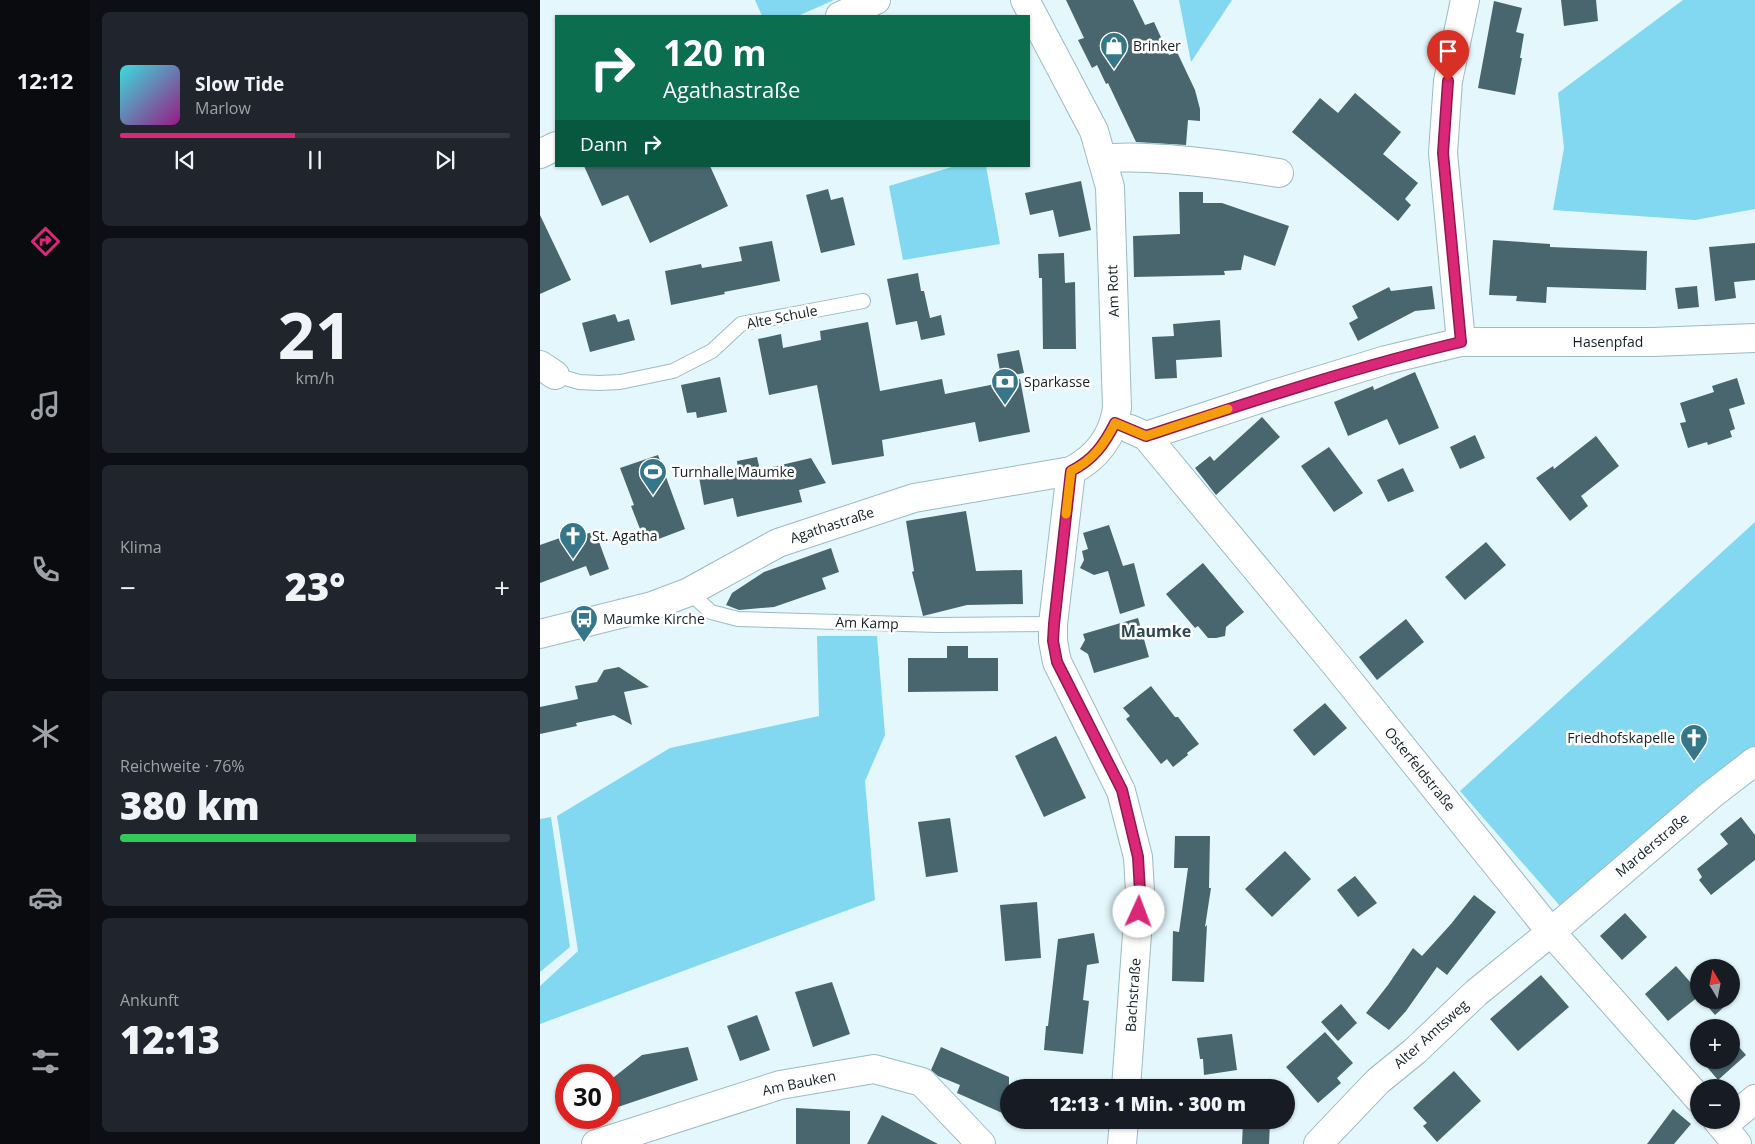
<!DOCTYPE html>
<html lang="de">
<head>
<meta charset="utf-8">
<style>
	:root { --surface:#171b24; --page:#20242c; --text:#f1f3f6; --muted:#9ea1a6; --line:#363941; --accent:#db2777 }
	body { margin:0; font-family:"Open Sans",sans-serif; background:var(--page); color:var(--text); height:100vh; display:flex; flex-direction:column; font-size:19px; white-space:nowrap }
	* { box-sizing:border-box; margin:0 }
	p { font-size:16px; color:var(--muted) }
	.icon { flex:none; width:28px; height:28px; fill:none; stroke:currentColor; stroke-width:2; stroke-linecap:round; stroke-linejoin:round }
	.map { position:relative; flex:1; overflow:hidden }
	.panel { display:flex; flex-direction:column; gap:12px; padding:12px; background:#0d0f14; width:450px }
	.panel>* { flex:none }
	.hud { position:absolute; left:15px; top:15px; width:475px; height:152px; border-radius:0px; box-shadow:0 1px 4px #0004; background:#0b6e4f; color:#fff; overflow:hidden }
	.needle { width:32px; rotate:350deg }
	.fabs { position:absolute; left:1150px; top:959px; display:grid; gap:10px }
	.fabs a { display:grid; place-items:center; width:50px; height:50px; border-radius:50%; background:var(--surface); box-shadow:0 1px 4px #0004; font-size:25px }
	.speed { position:absolute; left:15px; top:1064px; display:flex; gap:10px; font-size:25px; font-weight:700; text-align:center }
	.speed>* { display:grid; place-content:center; width:65px; height:65px; border-radius:50%; background:var(--surface); box-shadow:0 1px 4px #0004; line-height:1 }
	.speed .limit { border:8px solid #d22; background:#fff; color:#111 }
	.pin { position:absolute; display:grid; place-items:center; width:42px; height:42px; color:#fff; margin:-51px -21px; border-radius:50% 50% 50% 0; rotate:-45deg; box-shadow:0 0 5px #0007 }
	.pin .icon { rotate:45deg }
	.me { position:absolute; width:55px; margin:-28px; rotate:2deg; stroke-linejoin:round; filter:drop-shadow(0 0 4px #0008) }
	.turn { display:flex; align-items:center; gap:18px; height:105px; padding:0 25px; font-size:22px }
	.turn .icon { width:65px; height:65px; stroke-width:2.5 }
	.turn b { display:block; font-size:35px; line-height:42px }
	.then { display:flex; align-items:center; height:48px; padding:0 25px; background:#0003; gap:10px; font-size:19px }
	.big { font-size:38px; font-weight:800; line-height:1.1 }
	.panel .tile { flex:1; display:flex; flex-direction:column; justify-content:center; gap:8px; min-width:0; padding:0 18px; border-radius:8px; background:var(--page) }
	.panel .dial { align-items:center; gap:0 }
	.dial b { font-size:65px; line-height:1 }
	.song { display:flex; align-items:center; gap:15px }
	.cover { width:60px; height:60px; border-radius:8px; background:linear-gradient(135deg,hsl(180 70% 55%),hsl(310 70% 35%)) }
	.played { height:5px; border-radius:2px; background:linear-gradient(90deg,var(--accent) 45%,var(--line) 45%) }
	.keys { display:flex; justify-content:space-around; direction:ltr }
	.heat { display:flex; justify-content:space-between; align-items:center; font-size:28px; direction:ltr }
	.charge { height:8px; border-radius:4px; background:linear-gradient(90deg,#34c759 76%,var(--line) 0) }
	.trip { position:absolute; left:460px; top:1079px; width:295px; height:50px; border-radius:25px; background:var(--surface); box-shadow:0 1px 4px #0004; font-weight:800; line-height:50px; text-align:center }
	main { display:flex; flex:1; min-height:0 }
	.menu { display:flex; flex-direction:column; width:90px; justify-content:space-around; align-items:center; background:#090b0e; color:var(--muted) }
	.menu .icon { width:35px; height:35px }
	.menu .current { color:var(--accent) }
	.menu b { font-size:22px; color:var(--text) }
	.map>svg:first-child { display:block }
	.green { fill:#83d8f1 }
	.building { fill:#49666f }
	.lines { fill:none; stroke-linecap:round; stroke-linejoin:round }
	.lane-casing { stroke:#9bbbc5; stroke-width:16 }
	.street-casing { stroke:#9bbbc5; stroke-width:30 }
	.lane { stroke:#fff; stroke-width:14 }
	.street { stroke:#fff; stroke-width:28 }
	.route-casing { stroke:#8e194d; stroke-width:12 }
	.route { stroke:#db2777; stroke-width:9 }
	.slow { stroke:#f59e0b; stroke-width:9 }
	.labels { text-anchor:middle; stroke-width:5; stroke-linejoin:round; paint-order:stroke }
	.poi-label { font-size:14px; fill:#142024; stroke:#fff; text-anchor:start }
	.street-label { font-size:14px; fill:#142024; stroke:#fff }
	.quarter-label { font-size:16px; font-weight:bold; fill:#2c4851; stroke:#fff }
</style>
</head>
<body>
<main>
<nav class="menu">
<b>12:12</b>
<svg class="icon current" aria-label="directions" viewBox="0 0 24 24"><path d="M12 3l9 9-9 9-9-9zM9 14v-3h6M13 9l2 2-2 2"/></svg>
<svg class="icon" aria-label="music" viewBox="0 0 24 24"><path d="M9 18V5l10-2v13"/><circle cx="6" cy="18" r="3"/><circle cx="16" cy="16" r="3"/></svg>
<svg class="icon" aria-label="phone" viewBox="0 0 24 24"><path d="M5 4h4l2 5-3 2q2 4 5 5l2-3 5 2v4C11 20 4 13 5 4z"/></svg>
<svg class="icon" aria-label="climate" viewBox="0 0 24 24"><path d="M12 3v18M4 7l16 10M4 17L20 7"/></svg>
<svg class="icon" aria-label="car" viewBox="0 0 24 24"><path d="M5 17H2v-5l4-1 3-4h7l3 4 3 1v5h-3M9 17h6M6 11h13"/><circle cx="7" cy="17" r="2"/><circle cx="17" cy="17" r="2"/></svg>
<svg class="icon" aria-label="filters" viewBox="0 0 24 24"><path d="M4 7h16M4 17h16"/><circle cx="9" cy="7" r="2"/><circle cx="15" cy="17" r="2"/></svg>
</nav>
<section class="panel">
<div class="tile">
<div class="song"><i class="cover"></i><div><b>Slow Tide</b><p>Marlow</p></div></div>
<div class="played"></div>
<div class="keys"><svg class="icon" aria-label="previous" viewBox="0 0 24 24"><path d="M18 5L8 12l10 7zM5 5v14"/></svg><svg class="icon" aria-label="pause" viewBox="0 0 24 24"><path d="M8 5v14M16 5v14"/></svg><svg class="icon" aria-label="next" viewBox="0 0 24 24"><path d="M6 5l10 7-10 7zM19 5v14"/></svg></div>
</div>
<div class="tile dial"><b>21</b><p>km/h</p></div>
<div class="tile"><p>Klima</p>
<div class="heat"><a>−</a><b class="big">23°</b><a>+</a></div>
</div>
<div class="tile"><p>Reichweite · 76%</p><b class="big">380 km</b><div class="charge"></div></div>
<div class="tile"><p>Ankunft</p><b class="big">12:13</b></div>
</section>
<div class="map">
<svg width="1215" height="1144" viewBox="0 0 1215 1144">
	<rect width="100%" height="100%" fill="#e3f7fd"/>
	<g class="green">
		<path d="M 215,0 L 294,0 L 258,16 L 222,16 Z"/>
		<path d="M 639,0 L 692,0 L 651,62 Z"/>
		<path d="M 1143,0 L 1215,0 L 1215,209 L 1155,220 L 1013,210 L 1024,148 L 1018,93 Z"/>
		<path d="M 415,166 L 446,166 L 460,244 L 363,260 L 349,186 Z"/>
		<path d="M 1215,522 L 1215,749 L 1020,906 L 920,791 Z"/>
		<path d="M 277,636 L 337,636 L 345,735 L 325,781 L 335,900 L 0,1024 L 0,986 L 38,951 L 17,816 L 130,748 L 279,716 Z"/>
		<path d="M 11,817 L 30,947 L 0,972 L 0,819 Z"/>
	</g>
	<g class="building">
		<path d="M 526,0 L 593,0 L 605,25 L 614,22 L 629,55 L 637,52 L 655,90 L 660,109 L 660,121 L 648,120 L 646,145 L 596,142 L 568,83 L 566,84 L 557,65 L 552,68 L 538,40 L 544,38 Z"/>
		<path d="M 1021,0 L 1056,0 L 1058,21 L 1024,26 Z"/>
		<path d="M 954,1 L 982,8 L 976,32 L 984,34 L 980,58 L 982,58 L 975,95 L 938,88 Z"/>
		<path d="M 815,93 L 861,132 L 843,154 L 878,183 L 865,199 L 871,205 L 858,221 L 752,132 L 780,98 L 798,113 Z"/>
		<path d="M 44,166 L 170,166 L 188,206 L 110,243 L 88,195 L 62,206 Z"/>
		<path d="M 541,181 L 551,230 L 519,237 L 513,210 L 490,215 L 485,193 Z"/>
		<path d="M 288,189 L 291,200 L 303,197 L 315,245 L 281,253 L 266,195 Z"/>
		<path d="M 639,192 L 663,192 L 663,203 L 682,203 L 749,226 L 735,266 L 704,255 L 701,270 L 684,271 L 685,275 L 594,277 L 593,236 L 640,234 Z"/>
		<path d="M 0,215 L 31,280 L 0,294 Z"/>
		<path d="M 953,240 L 1010,244 L 1010,247 L 1107,251 L 1106,290 L 1007,287 L 1006,303 L 976,301 L 977,296 L 949,295 Z"/>
		<path d="M 232,241 L 240,281 L 184,292 L 185,294 L 131,305 L 125,271 L 161,264 L 162,268 L 202,261 L 199,247 Z"/>
		<path d="M 1215,243 L 1215,280 L 1194,282 L 1196,298 L 1175,301 L 1169,247 Z"/>
		<path d="M 524,253 L 525,283 L 535,282 L 536,349 L 503,349 L 502,278 L 499,278 L 498,254 Z"/>
		<path d="M 378,273 L 381,291 L 384,291 L 390,318 L 401,315 L 405,335 L 381,340 L 377,321 L 356,325 L 347,279 Z"/>
		<path d="M 892,286 L 895,309 L 875,311 L 818,341 L 809,323 L 818,318 L 812,306 L 849,287 L 851,291 Z"/>
		<path d="M 1157,286 L 1159,307 L 1138,309 L 1135,288 Z"/>
		<path d="M 75,314 L 78,322 L 89,319 L 95,340 L 50,352 L 42,323 Z"/>
		<path d="M 680,320 L 682,357 L 636,360 L 637,378 L 615,379 L 612,337 L 634,336 L 633,324 Z"/>
		<path d="M 328,322 L 340,391 L 402,379 L 405,394 L 480,379 L 490,432 L 439,442 L 435,422 L 342,440 L 344,456 L 292,465 L 277,385 L 229,395 L 218,339 L 241,334 L 243,348 L 281,340 L 280,331 Z"/>
		<path d="M 479,350 L 484,373 L 461,377 L 457,354 Z"/>
		<path d="M 875,372 L 899,428 L 859,445 L 847,419 L 808,436 L 794,402 L 833,386 L 834,390 Z"/>
		<path d="M 180,377 L 187,412 L 157,418 L 156,412 L 147,413 L 141,385 Z"/>
		<path d="M 1197,378 L 1205,404 L 1189,409 L 1195,429 L 1190,431 L 1192,437 L 1168,445 L 1167,442 L 1148,448 L 1140,423 L 1146,422 L 1140,403 L 1174,392 L 1172,386 Z"/>
		<path d="M 722,417 L 740,437 L 676,495 L 655,468 L 670,456 L 674,461 Z"/>
		<path d="M 935,435 L 945,458 L 920,469 L 910,447 Z"/>
		<path d="M 1056,436 L 1079,466 L 1041,496 L 1048,506 L 1030,521 L 996,478 L 1013,466 L 1014,469 Z"/>
		<path d="M 789,447 L 823,493 L 794,512 L 761,466 Z"/>
		<path d="M 118,455 L 145,529 L 108,543 L 104,533 L 102,534 L 91,506 L 94,505 L 80,468 Z"/>
		<path d="M 217,457 L 220,470 L 271,458 L 286,483 L 259,490 L 262,502 L 197,517 L 193,498 L 164,505 L 159,477 L 198,468 L 197,461 Z"/>
		<path d="M 863,468 L 874,491 L 848,502 L 837,480 Z"/>
		<path d="M 426,511 L 436,571 L 482,570 L 483,604 L 427,605 L 383,616 L 372,572 L 374,571 L 366,521 Z"/>
		<path d="M 569,525 L 583,566 L 594,563 L 605,606 L 580,614 L 568,571 L 554,575 L 540,568 L 544,560 L 542,551 L 548,549 L 543,533 Z"/>
		<path d="M 55,531 L 69,569 L 50,576 L 46,566 L 0,583 L 0,545 L 37,532 L 38,537 Z"/>
		<path d="M 946,542 L 966,565 L 925,600 L 905,577 Z"/>
		<path d="M 291,548 L 299,572 L 282,578 L 286,589 L 234,607 L 199,610 L 186,605 L 192,593 L 224,572 Z"/>
		<path d="M 663,563 L 704,612 L 686,627 L 685,636 L 676,638 L 668,638 L 658,626 L 655,628 L 626,594 Z"/>
		<path d="M 598,618 L 609,657 L 554,673 L 548,654 L 540,649 L 545,640 L 543,634 Z"/>
		<path d="M 866,619 L 884,642 L 837,680 L 819,657 Z"/>
		<path d="M 407,646 L 428,646 L 428,658 L 458,658 L 458,691 L 368,692 L 368,658 L 407,658 Z"/>
		<path d="M 79,667 L 109,687 L 84,692 L 92,725 L 74,715 L 36,723 L 37,726 L 0,734 L 0,707 L 38,699 L 35,686 L 57,682 L 64,670 Z"/>
		<path d="M 611,686 L 635,717 L 638,717 L 659,744 L 647,753 L 648,755 L 633,767 L 627,759 L 621,764 L 586,719 L 590,716 L 583,708 Z"/>
		<path d="M 785,703 L 807,728 L 774,756 L 753,730 Z"/>
		<path d="M 516,736 L 546,798 L 504,817 L 475,756 Z"/>
		<path d="M 1201,817 L 1215,835 L 1215,860 L 1171,895 L 1159,880 L 1162,877 L 1157,869 L 1188,844 L 1180,834 Z"/>
		<path d="M 410,818 L 418,872 L 386,877 L 378,822 Z"/>
		<path d="M 635,836 L 670,836 L 669,888 L 671,888 L 665,927 L 667,925 L 664,982 L 632,981 L 633,931 L 639,932 L 648,868 L 634,868 Z"/>
		<path d="M 745,851 L 771,879 L 732,917 L 705,889 Z"/>
		<path d="M 815,876 L 837,903 L 818,917 L 797,890 Z"/>
		<path d="M 934,895 L 956,912 L 907,975 L 897,967 L 866,1011 L 849,1030 L 826,1013 L 848,985 L 873,948 L 882,956 L 911,924 Z"/>
		<path d="M 497,902 L 501,958 L 465,961 L 460,905 Z"/>
		<path d="M 1085,913 L 1107,937 L 1082,960 L 1060,936 Z"/>
		<path d="M 554,933 L 559,963 L 547,965 L 543,1000 L 549,1001 L 543,1054 L 504,1050 L 506,1026 L 508,1026 L 518,939 Z"/>
		<path d="M 1136,966 L 1159,992 L 1159,996 L 1128,1021 L 1105,994 Z"/>
		<path d="M 1001,975 L 1029,1007 L 978,1051 L 950,1019 Z"/>
		<path d="M 292,982 L 310,1034 L 273,1047 L 255,992 Z"/>
		<path d="M 1191,996 L 1194,998 L 1175,1015 L 1162,1000 L 1191,1000 Z"/>
		<path d="M 801,1004 L 817,1023 L 798,1041 L 781,1022 Z"/>
		<path d="M 217,1015 L 230,1050 L 200,1061 L 187,1026 Z"/>
		<path d="M 785,1032 L 813,1063 L 797,1078 L 801,1083 L 778,1103 L 746,1067 Z"/>
		<path d="M 692,1034 L 697,1070 L 664,1075 L 663,1059 L 660,1059 L 657,1038 Z"/>
		<path d="M 1191,1038 L 1206,1055 L 1178,1080 L 1161,1060 L 1191,1060 Z"/>
		<path d="M 148,1047 L 158,1080 L 69,1110 L 69,1081 L 102,1055 Z"/>
		<path d="M 401,1047 L 469,1077 L 469,1116 L 417,1093 L 420,1085 L 398,1076 L 391,1070 Z"/>
		<path d="M 914,1071 L 941,1101 L 897,1142 L 883,1126 L 887,1123 L 873,1108 Z"/>
		<path d="M 256,1108 L 310,1111 L 310,1144 L 256,1144 Z"/>
		<path d="M 1133,1109 L 1151,1124 L 1134,1144 L 1107,1144 Z"/>
		<path d="M 342,1115 L 398,1144 L 327,1144 Z"/>
		<path d="M 703,1122 L 730,1123 L 729,1144 L 702,1144 Z"/>
	</g>
	<g class="lines">
		<defs>
			<g id="lane">
				<path d="M 15,375 L 39,382 L 59,383 L 80,382 L 133,371 L 172,351 L 201,324 L 323,301"/>
				<path d="M 149,592 L 171,612 L 198,619 L 398,625 L 513,624"/>
			</g>
			<g id="street">
				<path d="M 300,16 L 336,0"/>
				<path d="M 0,154 L 16,146"/>
				<path d="M 562,159 C 584,156 605,158 627,159 C 665,162 702,167 739,173"/>
				<path d="M 921,342 L 903,153 L 908,81 L 925,0"/>
				<path d="M 0,365 L 15,375"/>
				<path d="M 590,429 L 606,436 L 731,395 L 846,360 L 921,342 L 1113,342 L 1215,338"/>
				<path d="M 606,436 L 796,665 L 1011,932 L 1159,1099"/>
				<path d="M 531,471 L 513,624 L 513,641 L 517,662 L 581,791 L 598,857 L 600,892 L 586,1088"/>
				<path d="M 0,634 L 112,606 L 149,592 L 238,543 L 374,498 L 531,471 C 556,458 573,437 577,408 L 570,187 L 554,131 L 485,0"/>
				<path d="M 1191,1119 L 1215,1099"/>
				<path d="M 1177,1120 L 1197,1144"/>
				<path d="M 56,1144 L 240,1085 L 334,1069 L 382,1082 L 441,1144"/>
				<path d="M 582,1144 L 584,1120"/>
				<path d="M 778,1144 L 838,1081 L 875,1051 L 936,993 L 1011,932 L 1171,795 L 1215,761"/>
			</g>
		</defs>
		<use href="#lane" class="lane-casing"/>
		<use href="#street" class="street-casing"/>
		<use href="#lane" class="lane"/>
		<use href="#street" class="street"/>
	</g>
	<g class="lines">
		<defs>
			<path id="route" d="M 599,912 L 600,892 L 598,857 L 582,790 L 517,662 L 513,641 L 514,624 L 531,471 C 553,460 564,445 575,423 L 606,436 C 710,402 815,367 921,342 L 903,153 L 908,81"/>
		</defs>
		<use href="#route" class="route-casing"/>
		<use href="#route" class="route"/>
		<path class="slow" d="M 526,514 L 531,471 C 553,460 564,445 575,423 L 606,436 L 688,409"/>
	</g>
	<defs>
		<symbol id="shop-pin" viewBox="-11 -11 22 30"><path d="M0 17L-7.5 6A9.5 9.5 0 1 1 7.5 6Z" fill="#357689" stroke="#fff"/><path d="M-5-2.5h2.3a2.7 3.5 0 0 1 5.4 0H5L5.5 6h-11ZM-1.5-2.5h3a1.5 2.3 0 0 0-3 0Z" fill="#fff"/></symbol>
		<symbol id="bank-pin" viewBox="-11 -11 22 30"><path d="M0 17L-7.5 6A9.5 9.5 0 1 1 7.5 6Z" fill="#357689" stroke="#fff"/><path d="M-6-4H6V4H-6ZM0-2.3a2.3 2.3 0 1 0 0 4.6a2.3 2.3 0 1 0 0-4.6Z" fill="#fff"/></symbol>
		<symbol id="stadium-pin" viewBox="-11 -11 22 30"><path d="M0 17L-7.5 6A9.5 9.5 0 1 1 7.5 6Z" fill="#357689" stroke="#fff"/><path d="M0-5a6.5 5 0 1 0 0 10a6.5 5 0 1 0 0-10ZM-3.5-1.8h7v3.6h-7Z" fill="#fff"/></symbol>
		<symbol id="church-pin" viewBox="-11 -11 22 30"><path d="M0 17L-7.5 6A9.5 9.5 0 1 1 7.5 6Z" fill="#357689" stroke="#fff"/><path d="M-1.2-6h2.4v3.5h3.3v2.4h-3.3V6h-2.4V-.1h-3.3v-2.4h3.3Z" fill="#fff"/></symbol>
		<symbol id="bus-pin" viewBox="-11 -11 22 30"><path d="M0 17L-7.5 6A9.5 9.5 0 1 1 7.5 6Z" fill="#357689" stroke="#fff"/><path d="M-5-6H5V4H4V6H2V4H-2V6H-4V4H-5ZM-3.5-4V0h7V-4ZM-3.5 1.2v1.5H-2V1.2ZM2 1.2v1.5H3.5V1.2Z" fill="#fff"/></symbol>
	</defs>
	<g fill-rule="evenodd">
		<use href="#shop-pin" x="558" y="30" width="32" height="43"/>
		<use href="#bank-pin" x="449" y="366" width="32" height="43"/>
		<use href="#stadium-pin" x="97" y="456" width="32" height="43"/>
		<use href="#church-pin" x="17" y="520" width="32" height="43"/>
		<use href="#bus-pin" x="28" y="603" width="32" height="43"/>
		<use href="#church-pin" x="1138" y="722" width="32" height="43"/>
	</g>
	<g class="labels">
		<g class="poi-label">
			<text x="593" y="51">Brinker</text>
			<text x="484" y="387">Sparkasse</text>
			<text x="132" y="477">Turnhalle Maumke</text>
			<text x="52" y="541">St. Agatha</text>
			<text x="63" y="624">Maumke Kirche</text>
			<text x="1135" y="743" text-anchor="end">Friedhofskapelle</text>
		</g>
		<g class="street-label">
			<text transform="translate(573 291) rotate(-92)" y="5">Am Rott</text>
			<text transform="translate(242 317) rotate(-11)" y="5">Alte Schule</text>
			<text x="1068" y="347">Hasenpfad</text>
			<text transform="translate(292 525) rotate(-18)" y="5">Agathastraße</text>
			<text transform="translate(327 623) rotate(2)" y="5">Am Kamp</text>
			<text transform="translate(880 769) rotate(51)" y="5">Osterfeldstraße</text>
			<text transform="translate(1112 845) rotate(-40)" y="5">Marderstraße</text>
			<text transform="translate(593 995) rotate(-86)" y="5">Bachstraße</text>
			<text transform="translate(891 1034) rotate(-42)" y="5">Alter Amtsweg</text>
			<text transform="translate(259 1083) rotate(-12)" y="5">Am Bauken</text>
		</g>
		<g class="quarter-label">
			<text x="616" y="637">Maumke</text>
		</g>
	</g>
</svg>
<div class="fabs">
<a><svg class="needle" viewBox="-14 -14 28 28"><path d="M0-13l5 13h-10z" fill="#e53935"/><path d="M0 13l5-13h-10z" fill="#9ea1a6"/></svg></a>
<a>+</a>
<a>−</a>
</div>
<div class="speed"><div class="limit">30</div></div>
<div class="pin" style="left:908px;top:81px;background:#d93025"><svg class="icon" aria-label="arrive" viewBox="0 0 24 24"><path d="M6 21V4h12l-3 4 3 4H6"/></svg></div>
<svg class="me" style="left:599px;top:912px" viewBox="-20 -20 40 40"><circle r="19" fill="#fff"/><path d="M0-13L10 11 0 6-10 11z" fill="#db2777"/></svg>
<div class="trip">12:13 · 1 Min. · 300 m</div>
<div class="hud">
<div class="turn"><svg class="icon" aria-label="right" viewBox="0 0 24 24"><path d="M7 20v-9h11M14 6l5 5-5 5"/></svg><div><b>120 m</b>Agathastraße</div></div>
<div class="then">Dann<svg class="icon" aria-label="right" viewBox="0 0 24 24"><path d="M7 20v-9h11M14 6l5 5-5 5"/></svg></div>
</div>
</div>
</main>
</body>
</html>
